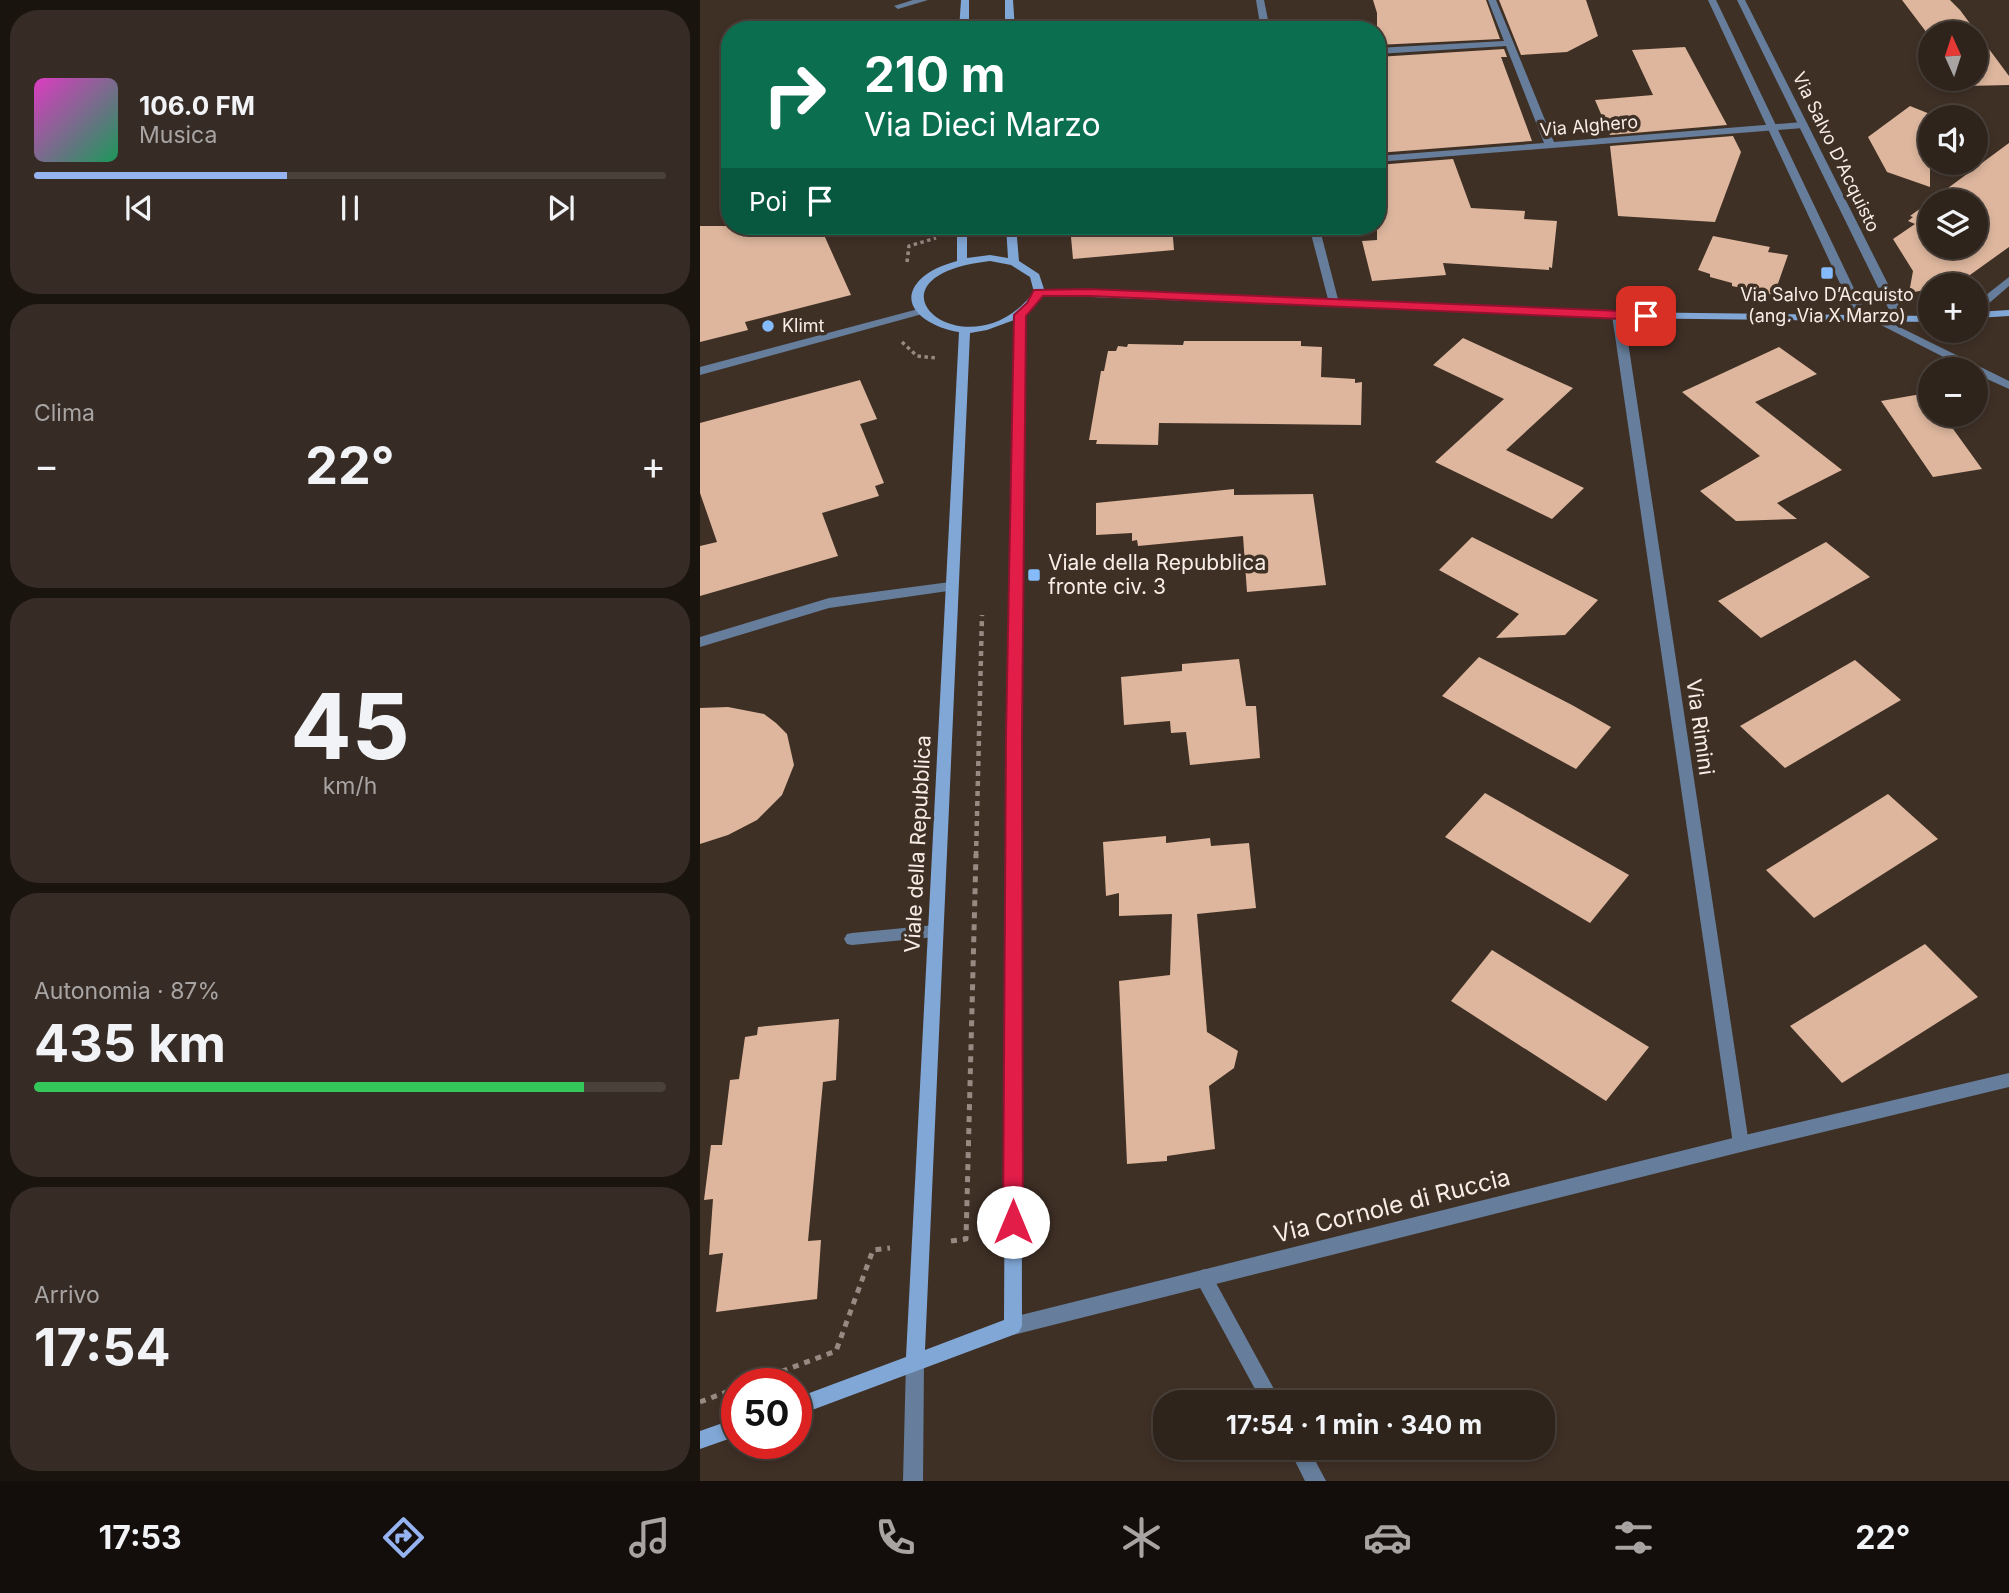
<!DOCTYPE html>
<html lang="it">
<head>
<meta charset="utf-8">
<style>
	:root { --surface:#2f241c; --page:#372c25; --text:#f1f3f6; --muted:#a7a4a3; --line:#4a413b; --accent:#95b2f1 }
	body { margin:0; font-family:Inter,sans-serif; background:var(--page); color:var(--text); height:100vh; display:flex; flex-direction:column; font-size:26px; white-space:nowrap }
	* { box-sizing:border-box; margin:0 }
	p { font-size:23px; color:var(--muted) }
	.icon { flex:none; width:38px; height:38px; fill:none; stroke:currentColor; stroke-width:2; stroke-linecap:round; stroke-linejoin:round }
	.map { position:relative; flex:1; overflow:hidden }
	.drawer { display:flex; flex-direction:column; gap:10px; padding:10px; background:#1a140f; width:700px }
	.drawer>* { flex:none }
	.top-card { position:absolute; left:21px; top:21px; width:665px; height:214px; border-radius:28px; box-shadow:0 4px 10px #0003,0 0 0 2px var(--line); background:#0b6e4f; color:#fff; overflow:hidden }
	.needle { width:46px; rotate:357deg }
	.fabs { position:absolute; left:1218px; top:21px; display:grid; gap:14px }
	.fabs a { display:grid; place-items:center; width:70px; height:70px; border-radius:50%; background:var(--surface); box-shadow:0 4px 10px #0003,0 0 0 2px var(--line); font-size:35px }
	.speed { position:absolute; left:21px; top:1368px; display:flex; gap:14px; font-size:35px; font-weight:700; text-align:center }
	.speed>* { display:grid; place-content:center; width:91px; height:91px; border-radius:50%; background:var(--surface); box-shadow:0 4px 10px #0003,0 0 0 2px var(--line); line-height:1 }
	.speed .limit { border:10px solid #d22; background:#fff; color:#111 }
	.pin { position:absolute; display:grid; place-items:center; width:60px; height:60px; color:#fff; margin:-30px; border-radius:14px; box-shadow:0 4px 10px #0006 }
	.me { position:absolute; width:77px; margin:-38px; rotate:0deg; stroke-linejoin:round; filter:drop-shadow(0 0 5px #0008) }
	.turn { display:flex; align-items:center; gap:24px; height:147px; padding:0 28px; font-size:32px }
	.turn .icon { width:91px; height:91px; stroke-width:2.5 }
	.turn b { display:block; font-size:49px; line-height:60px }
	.then { display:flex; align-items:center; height:66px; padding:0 28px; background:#0003; gap:14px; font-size:26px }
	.big { font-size:52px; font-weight:700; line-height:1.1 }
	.drawer .widget { flex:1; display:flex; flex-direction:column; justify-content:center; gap:10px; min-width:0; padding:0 24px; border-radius:28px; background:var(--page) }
	.drawer .dial { align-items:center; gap:0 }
	.dial b { font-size:91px; line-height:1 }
	.song { display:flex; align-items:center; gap:21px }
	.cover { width:84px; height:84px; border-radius:10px; background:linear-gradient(135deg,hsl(310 70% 55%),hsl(150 70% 35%)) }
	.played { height:7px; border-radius:4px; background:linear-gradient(90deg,var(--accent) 40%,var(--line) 40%) }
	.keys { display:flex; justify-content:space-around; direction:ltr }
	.heat { display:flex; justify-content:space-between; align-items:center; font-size:38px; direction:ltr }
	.charge { height:10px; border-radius:5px; background:linear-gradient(90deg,#34c759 87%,var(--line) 0) }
	.trip { position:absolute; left:453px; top:1390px; width:402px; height:70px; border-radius:28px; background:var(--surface); box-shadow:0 4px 10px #0003,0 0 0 2px var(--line); font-weight:700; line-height:70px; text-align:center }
	.tabs { display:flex; height:112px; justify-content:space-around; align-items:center; background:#130e0b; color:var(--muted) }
	.tabs .icon { width:49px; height:49px }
	.tabs .active { color:var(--accent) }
	.tabs b { font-size:32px; color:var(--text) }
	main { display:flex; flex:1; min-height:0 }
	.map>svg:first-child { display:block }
	.building { fill:#ddb69d; fill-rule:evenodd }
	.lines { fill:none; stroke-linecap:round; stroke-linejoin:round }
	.path-far2 { stroke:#978a82; stroke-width:3.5; stroke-dasharray:3.5 3.5; stroke-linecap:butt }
	.path-far1 { stroke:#978a82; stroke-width:4.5; stroke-dasharray:5 5; stroke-linecap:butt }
	.path { stroke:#978a82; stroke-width:5; stroke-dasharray:6 6; stroke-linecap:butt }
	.service { fill:#667e9b; fill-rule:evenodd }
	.minor { fill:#667e9b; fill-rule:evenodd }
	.tertiary { fill:#667e9b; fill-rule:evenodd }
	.secondary { fill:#81a7d6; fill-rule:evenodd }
	.route { fill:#e11d48; stroke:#92132f; stroke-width:2 }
	.poi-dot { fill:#85bbfb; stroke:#3f3026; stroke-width:2.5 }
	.labels { text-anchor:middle; stroke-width:7; stroke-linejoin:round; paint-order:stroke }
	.far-street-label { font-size:18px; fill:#f8eee7; stroke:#3f3026 }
	.far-poi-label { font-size:18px; fill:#f8eee7; stroke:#3f3026 }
	.poi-label { font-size:21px; fill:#f8eee7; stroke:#3f3026; text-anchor:start }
	.street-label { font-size:21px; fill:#f8eee7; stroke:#3f3026 }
	.near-street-label { font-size:24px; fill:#f8eee7; stroke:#3f3026 }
</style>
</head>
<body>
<main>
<section class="drawer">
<div class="widget">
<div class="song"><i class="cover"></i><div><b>106.0 FM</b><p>Musica</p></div></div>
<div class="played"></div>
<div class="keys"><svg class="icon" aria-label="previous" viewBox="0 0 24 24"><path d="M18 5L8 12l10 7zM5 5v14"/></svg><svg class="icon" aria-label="pause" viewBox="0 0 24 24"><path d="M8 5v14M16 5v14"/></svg><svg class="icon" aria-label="next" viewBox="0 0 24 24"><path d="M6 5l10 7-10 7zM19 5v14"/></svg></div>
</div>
<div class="widget"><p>Clima</p>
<div class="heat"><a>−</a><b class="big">22°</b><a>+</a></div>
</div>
<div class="widget dial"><b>45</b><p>km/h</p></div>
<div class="widget"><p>Autonomia · 87%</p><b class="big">435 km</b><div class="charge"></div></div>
<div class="widget"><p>Arrivo</p><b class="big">17:54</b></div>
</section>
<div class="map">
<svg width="1309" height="1481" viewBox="0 0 1309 1481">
	<rect width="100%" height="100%" fill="#3f3026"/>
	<g class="building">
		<path d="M 673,0 L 786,0 L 800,39 L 677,45 L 677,13 Z"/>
		<path d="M 799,0 L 886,0 L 898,36 L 867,52 L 821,55 Z"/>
		<path d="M 1202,0 L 1250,0 L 1260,10 L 1309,76 L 1309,85 L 1267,86 L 1261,79 L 1276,79 L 1276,33 L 1230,33 L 1230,37 Z"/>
		<path d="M 985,47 L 1027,125 L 910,135 L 895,100 L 953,95 L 932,50 Z"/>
		<path d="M 804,49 L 807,57 L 801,57 L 832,141 L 677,153 L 677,57 Z"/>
		<path d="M 1210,106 L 1230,114 L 1230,187 L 1187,172 L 1168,137 Z"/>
		<path d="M 1033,136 L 1041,152 L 1015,222 L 918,216 L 910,146 Z"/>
		<path d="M 1309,143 L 1309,247 L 1256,285 L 1230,285 L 1230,289 L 1209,293 L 1213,271 L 1193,239 L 1215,224 L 1208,221 L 1213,217 L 1210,216 ZM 1230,201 L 1276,201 L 1276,247 L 1230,247 Z"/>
		<path d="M 753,159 L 771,208 L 825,211 L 824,219 L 857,221 L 852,268 L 849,267 L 849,270 L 743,263 L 746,275 L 672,281 L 662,241 L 677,240 L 677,165 Z"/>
		<path d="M 0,226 L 120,226 L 151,295 L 45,322 L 48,330 L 0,342 Z"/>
		<path d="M 370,226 L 472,226 L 474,250 L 373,259 Z"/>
		<path d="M 1013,236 L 1070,247 L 1068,252 L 1088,255 L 1074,295 L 1032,286 L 1032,283 L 1010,277 L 1010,274 L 998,270 Z"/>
		<path d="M 763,338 L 873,388 L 806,450 L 884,488 L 852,519 L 735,462 L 804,399 L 733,365 Z"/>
		<path d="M 484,341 L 601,341 L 601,346 L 622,347 L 621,377 L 655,379 L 655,383 L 662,382 L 661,425 L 459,423 L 458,445 L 396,444 L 397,440 L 389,440 L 401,371 L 404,371 L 408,351 L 416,351 L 418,346 L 427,347 L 428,344 L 483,345 Z"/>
		<path d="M 1079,347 L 1117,374 L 1055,402 L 1142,470 L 1077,503 L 1097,519 L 1036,521 L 1000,491 L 1060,456 L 982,392 Z"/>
		<path d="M 160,380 L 177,419 L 160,424 L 184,483 L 175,486 L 179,496 L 122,513 L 138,556 L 0,596 L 0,546 L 17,542 L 0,493 L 0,423 Z"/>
		<path d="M 1227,393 L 1230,415 L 1243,415 L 1282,469 L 1233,477 L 1181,401 Z"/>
		<path d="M 534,489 L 534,495 L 613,494 L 626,585 L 547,592 L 543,536 L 438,546 L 437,540 L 432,541 L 432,533 L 396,535 L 396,503 Z"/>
		<path d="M 772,537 L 898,600 L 865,635 L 796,638 L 819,614 L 739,570 Z"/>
		<path d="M 1126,542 L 1170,577 L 1061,638 L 1018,601 Z"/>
		<path d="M 779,657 L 872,705 L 911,727 L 876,769 L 742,696 Z"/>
		<path d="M 539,659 L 546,706 L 556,706 L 560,758 L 490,765 L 486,732 L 471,733 L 470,721 L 424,725 L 421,677 L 482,671 L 482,664 Z"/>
		<path d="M 1155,660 L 1201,700 L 1085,768 L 1040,726 Z"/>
		<path d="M 28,707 L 64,714 L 76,723 L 87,734 L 94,765 L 82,795 L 57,820 L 28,835 L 0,844 L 0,708 Z"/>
		<path d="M 785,793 L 929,875 L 890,923 L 745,837 Z"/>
		<path d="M 1188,794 L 1238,839 L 1114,918 L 1066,870 Z"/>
		<path d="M 466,836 L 466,843 L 510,838 L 511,846 L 549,843 L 556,908 L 497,914 L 507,1032 L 538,1051 L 534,1068 L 509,1086 L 515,1149 L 467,1156 L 467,1161 L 427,1164 L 419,981 L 470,975 L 472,914 L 419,916 L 419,893 L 406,896 L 403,842 Z"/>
		<path d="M 1225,944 L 1278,997 L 1142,1083 L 1090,1026 Z"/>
		<path d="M 792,950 L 949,1047 L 906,1101 L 751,1001 Z"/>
		<path d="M 139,1019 L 136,1080 L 123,1082 L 108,1241 L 121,1240 L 117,1299 L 16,1312 L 23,1253 L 9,1255 L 13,1199 L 4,1200 L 11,1145 L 22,1145 L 30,1080 L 39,1079 L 45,1037 L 57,1035 L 58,1027 Z"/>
	</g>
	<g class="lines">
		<g class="path-far2">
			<path d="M 207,262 L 209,246 L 236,238"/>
			<path d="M 202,342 L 217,356 L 236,358"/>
		</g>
		<path class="path-far1" d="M 276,856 L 282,615"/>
		<g class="path">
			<path d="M 251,1241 L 266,1239 L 276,854"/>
			<path d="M 48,1384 L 136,1351 L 173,1250 L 190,1248"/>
			<path d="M 0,1402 L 37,1388"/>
		</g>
		<g class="service">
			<path d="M 213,0 L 228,0 L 198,9 L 194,6 Z"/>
			<path d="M 250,582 L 256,587 L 255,590 L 129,608 L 0,647 L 0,637 L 129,598 Z"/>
			<path d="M 235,925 L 240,926 L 243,931 L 240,936 L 235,937 L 152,945 L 147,944 L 144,939 L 147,934 L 152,933 Z"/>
		</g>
		<g class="minor">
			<path d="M 556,0 L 564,0 L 570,30 L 561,30 Z"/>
			<path d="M 788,0 L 796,0 L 854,142 L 1103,122 L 1108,125 L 1103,128 L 677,162 L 677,156 L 844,143 L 806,46 L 677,54 L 677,48 L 804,41 Z"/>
			<path d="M 609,226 L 619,226 L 639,303 L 638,305 L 634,306 L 629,303 Z"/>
			<path d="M 1309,277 L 1309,286 L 1280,311 L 1276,312 L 1276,303 Z"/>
			<path d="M 918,312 L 924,315 L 1049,1144 L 1047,1149 L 1041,1152 L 1035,1149 L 1033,1144 L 912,315 Z"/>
			<path d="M 1181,318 L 1309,381 L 1309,389 L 1276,374 L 1276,369 L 1267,369 L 1177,323 L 1175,321 Z"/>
			<path d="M 504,1269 L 510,1272 L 581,1402 L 562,1402 L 498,1284 L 495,1278 L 498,1272 Z"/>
			<path d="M 215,1353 L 221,1356 L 224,1362 L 223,1481 L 203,1481 L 206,1362 L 209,1356 Z"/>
			<path d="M 588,1447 L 608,1447 L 626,1481 L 605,1481 Z"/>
		</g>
		<g class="tertiary">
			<path d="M 1008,0 L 1016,0 L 1169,320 L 1167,322 L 1163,323 L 1157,320 Z"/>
			<path d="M 1037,0 L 1045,0 L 1206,320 L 1204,322 L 1200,323 L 1194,320 Z"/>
			<path d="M 222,308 L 227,311 L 226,313 L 0,375 L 0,367 Z"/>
			<path d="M 1309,1073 L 1309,1087 L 1041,1152 L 313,1335 L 307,1332 L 304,1326 L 307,1320 L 313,1317 L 1041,1136 Z"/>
		</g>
		<g class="secondary">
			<path d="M 261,0 L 269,0 L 269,30 L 259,30 Z"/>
			<path d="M 305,0 L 313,0 L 315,30 L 305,30 Z"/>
			<path d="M 257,226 L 267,226 L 267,258 L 290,255 L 308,258 L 306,226 L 316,226 L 319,261 L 339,274 L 344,289 L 918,312 L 1230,316 L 1230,322 L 918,318 L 342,295 L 325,314 L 321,736 L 322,1326 L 319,1332 L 313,1335 L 96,1416 L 96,1398 L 206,1357 L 259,332 C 239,330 199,312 215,286 C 224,272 242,265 257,261 ZM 290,261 L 311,265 L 330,277 L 334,292 C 267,379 149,277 290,261 ZM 314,320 L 307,736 L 304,1320 L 225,1350 L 270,333 L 287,330 Z"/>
			<path d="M 1309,310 L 1309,316 L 1276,318 L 1276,312 Z"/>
			<path d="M 37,1418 L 37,1436 L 0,1449 L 0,1431 Z"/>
		</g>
	</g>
	<path class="route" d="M 389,289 L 946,312 L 952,316 L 946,320 L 389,296 L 343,296 L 326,316 L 322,736 L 323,1222 L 320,1228 L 313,1231 L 306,1228 L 303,1222 L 306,736 L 314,315 L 327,303 L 334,290 Z"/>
	<g class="poi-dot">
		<rect x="1120" y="266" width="14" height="14" rx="3.5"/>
		<circle cx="68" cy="326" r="7"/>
		<rect x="327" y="568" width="14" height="14" rx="3.5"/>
	</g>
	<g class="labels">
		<g class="far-street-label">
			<text transform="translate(889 126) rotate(-5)" y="6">Via Alghero</text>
			<text transform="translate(1136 152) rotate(64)" y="6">Via Salvo D'Acquisto</text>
		</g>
		<g class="far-poi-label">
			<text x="1127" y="301">Via Salvo D’Acquisto<tspan x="1127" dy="21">(ang. Via X Marzo)</tspan></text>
			<text x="82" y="332" text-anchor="start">Klimt</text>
		</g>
		<g class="poi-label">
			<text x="348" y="570">Viale della Repubblica<tspan x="348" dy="24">fronte civ. 3</tspan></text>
		</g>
		<g class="street-label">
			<text transform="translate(1000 727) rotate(82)" y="7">Via Rimini</text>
			<text transform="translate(218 844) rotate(-87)" y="7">Viale della Repubblica</text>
		</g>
		<g class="near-street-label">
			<text transform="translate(692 1206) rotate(-14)" y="8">Via Cornole di Ruccia</text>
		</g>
	</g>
</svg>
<div class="fabs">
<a><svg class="needle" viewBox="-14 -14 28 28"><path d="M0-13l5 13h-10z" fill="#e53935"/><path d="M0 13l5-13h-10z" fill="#a7a4a3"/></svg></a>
<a><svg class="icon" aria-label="sound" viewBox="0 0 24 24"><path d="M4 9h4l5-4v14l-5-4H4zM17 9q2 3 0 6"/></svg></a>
<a><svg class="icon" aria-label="layers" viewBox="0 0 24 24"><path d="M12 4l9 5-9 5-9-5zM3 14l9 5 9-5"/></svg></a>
<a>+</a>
<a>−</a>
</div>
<div class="speed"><div class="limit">50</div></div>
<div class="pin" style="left:946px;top:316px;background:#d93025"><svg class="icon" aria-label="arrive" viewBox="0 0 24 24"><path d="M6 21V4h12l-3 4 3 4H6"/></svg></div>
<svg class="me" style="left:313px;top:1222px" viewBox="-20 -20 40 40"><circle r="19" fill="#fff"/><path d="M0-13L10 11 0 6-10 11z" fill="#e11d48"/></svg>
<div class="trip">17:54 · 1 min · 340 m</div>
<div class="top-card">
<div class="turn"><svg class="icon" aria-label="right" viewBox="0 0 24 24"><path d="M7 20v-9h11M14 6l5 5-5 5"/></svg><div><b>210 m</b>Via Dieci Marzo</div></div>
<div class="then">Poi<svg class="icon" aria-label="arrive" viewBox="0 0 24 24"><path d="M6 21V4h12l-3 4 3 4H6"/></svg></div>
</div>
</div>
</main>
<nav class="tabs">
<b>17:53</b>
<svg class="icon active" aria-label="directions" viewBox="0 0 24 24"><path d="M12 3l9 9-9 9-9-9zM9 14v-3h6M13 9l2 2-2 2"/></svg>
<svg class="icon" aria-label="music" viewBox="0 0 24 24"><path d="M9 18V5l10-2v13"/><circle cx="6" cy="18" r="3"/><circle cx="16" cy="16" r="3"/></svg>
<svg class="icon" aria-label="phone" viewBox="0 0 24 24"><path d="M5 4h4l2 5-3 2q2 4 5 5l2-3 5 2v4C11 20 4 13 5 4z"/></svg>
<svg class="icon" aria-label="climate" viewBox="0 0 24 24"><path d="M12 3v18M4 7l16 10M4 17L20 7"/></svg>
<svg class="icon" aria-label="car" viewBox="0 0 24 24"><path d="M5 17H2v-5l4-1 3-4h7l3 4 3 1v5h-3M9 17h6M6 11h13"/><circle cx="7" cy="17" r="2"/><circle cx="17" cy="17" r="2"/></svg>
<svg class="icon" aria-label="filters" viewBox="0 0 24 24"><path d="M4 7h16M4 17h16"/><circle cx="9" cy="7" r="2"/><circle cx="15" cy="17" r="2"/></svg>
<b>22°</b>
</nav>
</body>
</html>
